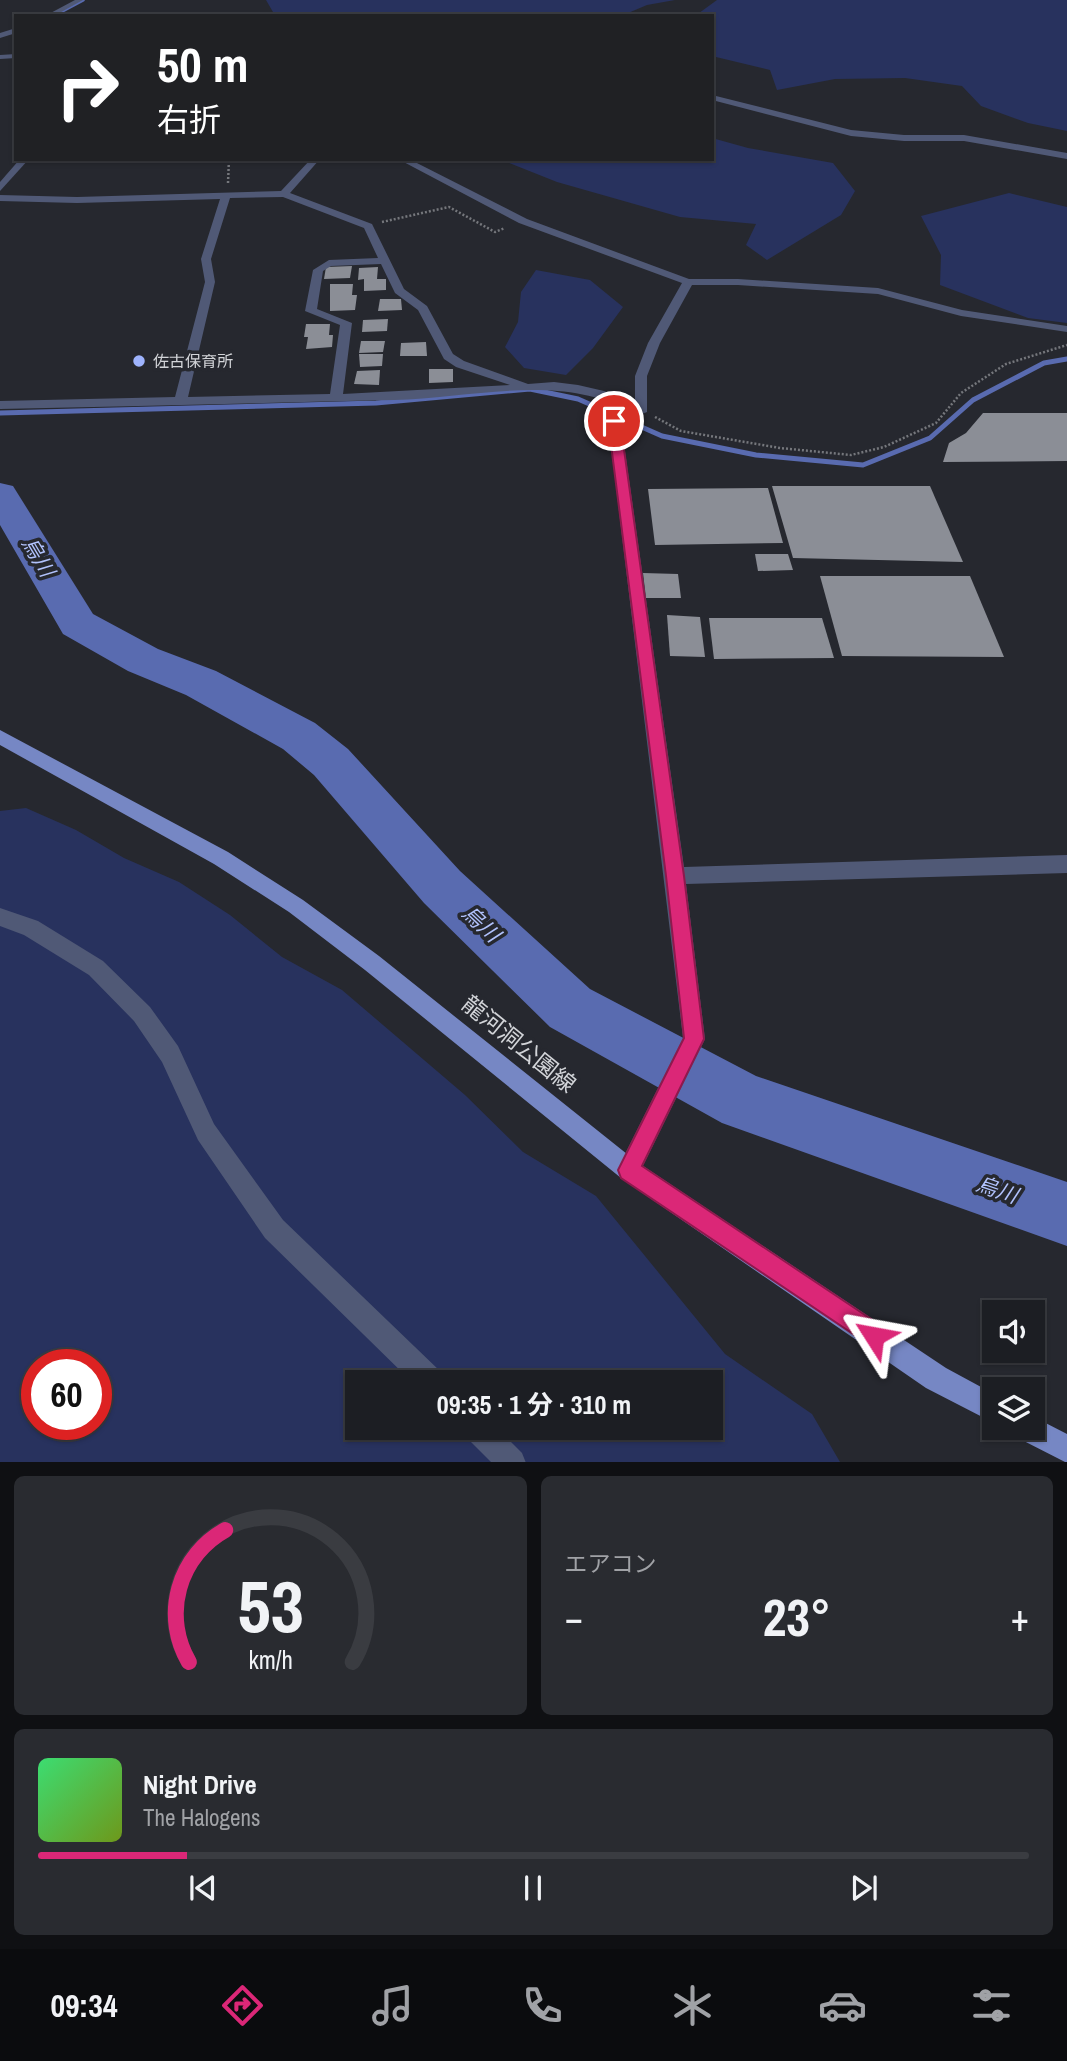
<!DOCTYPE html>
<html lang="ja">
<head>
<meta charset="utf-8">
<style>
	:root { --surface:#1c1e23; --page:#292b30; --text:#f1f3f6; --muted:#a0a2a6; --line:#3a3c41; --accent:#db2777 }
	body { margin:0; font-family:"Archivo Narrow","Noto Sans JP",sans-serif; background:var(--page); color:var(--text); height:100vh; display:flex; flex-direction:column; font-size:26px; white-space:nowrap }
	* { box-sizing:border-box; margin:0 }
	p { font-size:23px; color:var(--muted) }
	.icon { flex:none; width:38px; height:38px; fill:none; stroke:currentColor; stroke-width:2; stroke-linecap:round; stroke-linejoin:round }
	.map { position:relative; height:1462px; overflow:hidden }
	.side { display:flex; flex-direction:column; gap:14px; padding:14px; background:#0f1013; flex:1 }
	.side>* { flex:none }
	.top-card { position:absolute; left:14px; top:14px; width:700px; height:147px; border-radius:0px; box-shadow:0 2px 5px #0004,0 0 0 2px var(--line); background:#202124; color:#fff; overflow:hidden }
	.controls { position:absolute; left:982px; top:1300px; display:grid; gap:14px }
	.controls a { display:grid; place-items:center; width:63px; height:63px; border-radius:0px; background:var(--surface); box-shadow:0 2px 5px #0004,0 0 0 2px var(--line); font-size:35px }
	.speed { position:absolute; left:21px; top:1349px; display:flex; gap:14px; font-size:35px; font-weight:700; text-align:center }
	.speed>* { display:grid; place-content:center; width:91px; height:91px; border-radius:50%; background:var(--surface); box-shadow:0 2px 5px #0004,0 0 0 2px var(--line); line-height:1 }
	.speed .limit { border:10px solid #d22; background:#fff; color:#111 }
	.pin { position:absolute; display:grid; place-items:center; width:60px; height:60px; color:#fff; margin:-30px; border:4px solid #fff; border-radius:50%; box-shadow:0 2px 7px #0007 }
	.me { position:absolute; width:77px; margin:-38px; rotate:304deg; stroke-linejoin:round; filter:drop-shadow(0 0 5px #0008) }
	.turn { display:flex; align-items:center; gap:24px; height:147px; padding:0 28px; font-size:32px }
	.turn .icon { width:91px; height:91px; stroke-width:2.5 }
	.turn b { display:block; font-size:49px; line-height:60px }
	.big { font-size:52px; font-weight:700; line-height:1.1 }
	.side .card { flex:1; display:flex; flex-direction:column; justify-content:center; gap:10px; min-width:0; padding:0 24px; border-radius:10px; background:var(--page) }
	.side .dial { align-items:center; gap:0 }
	.dial svg { height:182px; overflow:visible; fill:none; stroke:var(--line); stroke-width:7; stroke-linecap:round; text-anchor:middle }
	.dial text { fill:var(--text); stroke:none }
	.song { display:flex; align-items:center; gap:21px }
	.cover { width:84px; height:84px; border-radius:10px; background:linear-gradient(135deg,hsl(140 70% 55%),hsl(80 70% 35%)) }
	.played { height:7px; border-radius:4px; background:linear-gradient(90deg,var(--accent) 15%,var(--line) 15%) }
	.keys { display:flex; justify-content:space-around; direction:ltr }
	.heat { display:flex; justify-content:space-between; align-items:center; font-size:38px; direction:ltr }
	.side .tiles { flex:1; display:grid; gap:14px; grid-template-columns:1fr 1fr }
	.card:last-child { grid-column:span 2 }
	.trip { position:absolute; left:345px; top:1370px; width:378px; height:70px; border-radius:0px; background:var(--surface); box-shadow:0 2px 5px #0004,0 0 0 2px var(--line); font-weight:700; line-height:70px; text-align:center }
	.dock { display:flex; height:112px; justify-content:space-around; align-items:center; background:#0b0c0e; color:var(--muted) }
	.dock .icon { width:49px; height:49px }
	.dock .current { color:var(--accent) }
	.dock b { font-size:32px; color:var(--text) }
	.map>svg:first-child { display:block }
	.green { fill:#28325e; fill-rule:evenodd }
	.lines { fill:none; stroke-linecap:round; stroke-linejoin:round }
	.stream-far1 { stroke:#596bb0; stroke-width:3.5 }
	.stream { stroke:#596bb0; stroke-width:5 }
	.river { fill:#596bb0; fill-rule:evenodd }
	.building { fill:#8b8e96 }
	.path { stroke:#75777c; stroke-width:2.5; stroke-dasharray:2 2; stroke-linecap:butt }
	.minor { fill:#505976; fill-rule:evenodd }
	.primary { fill:#7687c4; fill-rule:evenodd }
	.route { fill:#db2777; stroke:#8e194d; stroke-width:2 }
	.poi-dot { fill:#9eb3fd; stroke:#26282f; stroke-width:2.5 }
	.labels { text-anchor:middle; stroke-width:7; stroke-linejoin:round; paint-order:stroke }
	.far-poi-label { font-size:16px; fill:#d2d4d8; stroke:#26282f; text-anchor:start }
	.water-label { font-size:21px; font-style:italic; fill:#b1c2fc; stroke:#26282f }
	.near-street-label { font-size:23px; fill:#d2d4d8; stroke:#26282f }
</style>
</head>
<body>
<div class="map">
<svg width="1067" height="1463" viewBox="0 0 1067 1463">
	<rect width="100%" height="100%" fill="#26282f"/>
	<g class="green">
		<path d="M 266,0 L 675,0 L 647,5 L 621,16 L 331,16 L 273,12 Z"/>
		<path d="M 717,0 L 1067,0 L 1067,131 L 1028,123 L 981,106 L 962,86 L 905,78 L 835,79 L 777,90 L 770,70 L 716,57 L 712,52 L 712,16 L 695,16 Z"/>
		<path d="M 712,138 L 748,148 L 833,163 L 855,191 L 841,215 L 767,260 L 746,245 L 756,224 L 680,217 L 557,182 L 504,161 L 712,159 Z"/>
		<path d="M 1009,193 L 1067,207 L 1067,323 L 1028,318 L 940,285 L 941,255 L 921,216 Z"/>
		<path d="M 536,270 L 590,280 L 623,307 L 593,348 L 566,375 L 524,368 L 505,347 L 518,322 L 521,292 Z"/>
		<path d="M 26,808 L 76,830 L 124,858 L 179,882 L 230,915 L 282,957 L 342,990 L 465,1095 L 523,1152 L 596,1196 L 725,1354 L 812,1414 L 840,1462 L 0,1462 L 0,811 ZM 37,1365 L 96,1365 L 96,1424 L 37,1424 ZM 357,1382 L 710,1382 L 710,1428 L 357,1428 Z"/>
	</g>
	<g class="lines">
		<path class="stream-far1" d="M 53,16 L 83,0"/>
		<path class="stream" d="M 0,413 L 376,403 L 530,389 L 578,399 L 662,436 L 756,455 L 863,465 L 930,438 L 973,400 L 1044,363 L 1067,359"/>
		<path class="river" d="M 0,483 L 13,486 L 93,614 L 158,649 L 216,671 L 315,723 L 348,749 L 460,871 L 590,989 L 756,1076 L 1067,1182 L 1067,1246 L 722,1123 L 550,1027 L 424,903 L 314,775 L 283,749 L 186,695 L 128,671 L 63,634 L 0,525 Z"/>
	</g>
	<g class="building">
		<path d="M 352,266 L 350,278 L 324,279 L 326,267 Z"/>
		<path d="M 378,267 L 377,279 L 386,279 L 386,290 L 364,291 L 364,279 L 358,280 L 359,268 Z"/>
		<path d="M 330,284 L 353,284 L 352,295 L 357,295 L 355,310 L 330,311 Z"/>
		<path d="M 380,299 L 401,299 L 402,310 L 378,311 Z"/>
		<path d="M 388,319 L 387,331 L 362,332 L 363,320 Z"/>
		<path d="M 306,324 L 330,324 L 329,335 L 333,335 L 332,347 L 306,349 L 308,337 L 304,337 Z"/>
		<path d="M 361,341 L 385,341 L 383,352 L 359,353 Z"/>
		<path d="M 426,342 L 427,356 L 400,356 L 401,343 Z"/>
		<path d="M 359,354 L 383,354 L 382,366 L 360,367 Z"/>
		<path d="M 429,369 L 453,369 L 453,382 L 429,383 Z"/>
		<path d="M 380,370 L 379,385 L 354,384 L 357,371 Z"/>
		<path d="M 983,413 L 1067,413 L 1067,461 L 943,462 L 949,443 L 966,433 Z"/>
		<path d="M 772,486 L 930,486 L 963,562 L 793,558 Z"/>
		<path d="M 768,488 L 783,543 L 655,545 L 648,489 Z"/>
		<path d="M 755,554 L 788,554 L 793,570 L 758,571 Z"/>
		<path d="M 643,573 L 678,574 L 681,598 L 646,598 Z"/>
		<path d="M 820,576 L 970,576 L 1004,657 L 842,656 Z"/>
		<path d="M 667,615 L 700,617 L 705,657 L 670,656 Z"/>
		<path d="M 709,618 L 822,618 L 834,658 L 714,659 Z"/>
	</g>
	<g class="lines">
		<g class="path">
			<path d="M 228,183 L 229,159"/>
			<path d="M 382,222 L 449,207 L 495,232 L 505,228"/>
			<path d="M 655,417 L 681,431 L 780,448 L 851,455 L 884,447 L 936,423 L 961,393 L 1006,364 L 1067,345"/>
		</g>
		<g class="minor">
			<path d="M 75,0 L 83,0 L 54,16 L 45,16 Z"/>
			<path d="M 16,28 L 16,33 L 0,38 L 0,33 Z"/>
			<path d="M 16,54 L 16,58 L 0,59 L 0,55 Z"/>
			<path d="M 712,95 L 851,130 L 904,135 L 964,135 L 1067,153 L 1067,159 L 964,141 L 904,141 L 851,136 L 712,100 Z"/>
			<path d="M 20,159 L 29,159 L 0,191 L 0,182 Z"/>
			<path d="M 311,159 L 320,159 L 290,193 L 372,224 L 404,289 L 427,306 L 453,354 L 464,361 L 528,384 L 554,382 L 578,385 L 604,391 L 635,403 L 635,376 L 648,343 L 682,283 L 519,223 L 398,159 L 409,159 L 527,219 L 689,279 L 738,279 L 878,288 L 962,310 L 1067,326 L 1067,332 L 961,316 L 878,294 L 738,285 L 692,285 L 660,343 L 647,376 L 647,412 L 621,423 L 684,867 L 1067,855 L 1067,873 L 686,884 L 705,1039 L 637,1178 L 629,1182 L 621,1178 L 617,1170 L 683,1038 L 608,421 L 630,411 C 558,373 472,398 394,400 C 263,403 131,406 0,409 L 0,401 L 175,397 L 205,282 L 201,259 L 220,199 L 77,203 L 0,201 L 0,195 L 77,197 L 281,191 ZM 283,197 L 364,228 L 378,258 L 329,260 L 313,270 L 305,311 L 340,325 L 330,394 L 188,397 L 215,282 L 211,259 L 230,198 ZM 381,264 L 395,293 L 418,310 L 444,359 L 456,367 L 510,385 L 343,394 L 352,323 L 317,309 L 323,271 L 331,266 Z"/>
			<path d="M 0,908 L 38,921 L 103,961 L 150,1007 L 178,1046 L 214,1124 L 283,1220 L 441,1372 L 444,1382 L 412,1382 L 265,1238 L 198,1140 L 162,1062 L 134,1021 L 89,975 L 24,935 L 0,926 Z"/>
			<path d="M 463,1428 L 497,1428 L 522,1453 L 526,1463 L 492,1463 L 467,1438 Z"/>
		</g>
		<g class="primary">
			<path d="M 0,730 L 228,852 L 303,900 L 379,956 L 637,1162 L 946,1368 L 994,1394 L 994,1423 L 926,1388 L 621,1178 L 365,970 L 289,912 L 214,864 L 0,745 Z"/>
			<path d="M 1032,1416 L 1067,1434 L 1067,1463 L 1018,1438 L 1014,1428 L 1032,1428 Z"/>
		</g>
	</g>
	<path class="route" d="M 614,418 L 620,421 L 684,876 L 704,1039 L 642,1166 L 883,1327 L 886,1336 L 883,1344 L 874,1348 L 621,1178 L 618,1170 L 684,1038 L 666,876 L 608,421 Z"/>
	<circle class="poi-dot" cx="139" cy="361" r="7"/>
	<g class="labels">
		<g class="far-poi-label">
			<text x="153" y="367">佐古保育所</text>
		</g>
		<g class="water-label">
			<text transform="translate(38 557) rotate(59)" y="7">烏川</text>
			<text transform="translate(481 924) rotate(43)" y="7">烏川</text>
			<text transform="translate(997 1190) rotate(19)" y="7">烏川</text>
		</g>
		<g class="near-street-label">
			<text transform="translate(519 1044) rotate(39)" y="8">龍河洞公園線</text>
		</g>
	</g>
</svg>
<div class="controls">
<a><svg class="icon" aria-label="sound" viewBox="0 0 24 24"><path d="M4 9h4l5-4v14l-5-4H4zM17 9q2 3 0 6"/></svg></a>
<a><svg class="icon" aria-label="layers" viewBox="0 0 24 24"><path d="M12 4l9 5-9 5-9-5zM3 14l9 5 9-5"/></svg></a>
</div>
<div class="speed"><div class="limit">60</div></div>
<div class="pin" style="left:614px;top:421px;background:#d93025"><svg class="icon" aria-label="arrive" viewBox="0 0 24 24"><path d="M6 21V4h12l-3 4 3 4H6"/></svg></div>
<svg class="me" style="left:874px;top:1336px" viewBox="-20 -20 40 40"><path d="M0-17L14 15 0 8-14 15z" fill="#db2777" stroke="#fff" stroke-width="4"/></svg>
<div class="trip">09:35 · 1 分 · 310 m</div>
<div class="top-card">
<div class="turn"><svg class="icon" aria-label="right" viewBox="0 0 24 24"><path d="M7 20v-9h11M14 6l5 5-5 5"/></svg><div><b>50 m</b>右折</div></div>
</div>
</div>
<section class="side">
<div class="tiles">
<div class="card dial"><svg viewBox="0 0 100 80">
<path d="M14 69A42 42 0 1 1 86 69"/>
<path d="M14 69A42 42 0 0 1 30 11" stroke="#db2777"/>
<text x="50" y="56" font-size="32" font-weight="700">53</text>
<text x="50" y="72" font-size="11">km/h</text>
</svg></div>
<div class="card"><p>エアコン</p>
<div class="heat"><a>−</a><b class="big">23°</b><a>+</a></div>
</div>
<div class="card">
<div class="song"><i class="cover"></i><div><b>Night Drive</b><p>The Halogens</p></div></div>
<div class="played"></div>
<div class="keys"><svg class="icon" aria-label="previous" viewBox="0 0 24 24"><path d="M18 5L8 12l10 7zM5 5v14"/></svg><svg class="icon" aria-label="pause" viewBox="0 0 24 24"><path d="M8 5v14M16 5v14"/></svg><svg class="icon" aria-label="next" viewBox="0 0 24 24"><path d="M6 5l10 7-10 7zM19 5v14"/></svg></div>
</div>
</div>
</section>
<nav class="dock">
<b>09:34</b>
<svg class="icon current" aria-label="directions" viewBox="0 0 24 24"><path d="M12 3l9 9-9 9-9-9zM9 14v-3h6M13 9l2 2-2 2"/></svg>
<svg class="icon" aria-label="music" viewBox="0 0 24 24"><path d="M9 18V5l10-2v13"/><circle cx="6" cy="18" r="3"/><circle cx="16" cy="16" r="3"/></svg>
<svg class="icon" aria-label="phone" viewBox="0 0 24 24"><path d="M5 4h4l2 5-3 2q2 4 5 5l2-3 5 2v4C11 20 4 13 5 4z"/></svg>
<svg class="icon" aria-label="climate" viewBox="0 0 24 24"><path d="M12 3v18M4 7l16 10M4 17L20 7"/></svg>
<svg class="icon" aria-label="car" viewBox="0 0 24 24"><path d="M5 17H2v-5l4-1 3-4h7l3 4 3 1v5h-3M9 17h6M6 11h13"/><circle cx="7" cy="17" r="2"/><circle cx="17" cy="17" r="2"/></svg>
<svg class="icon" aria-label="filters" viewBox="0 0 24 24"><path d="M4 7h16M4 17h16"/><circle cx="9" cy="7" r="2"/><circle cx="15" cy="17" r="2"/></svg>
</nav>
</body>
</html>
